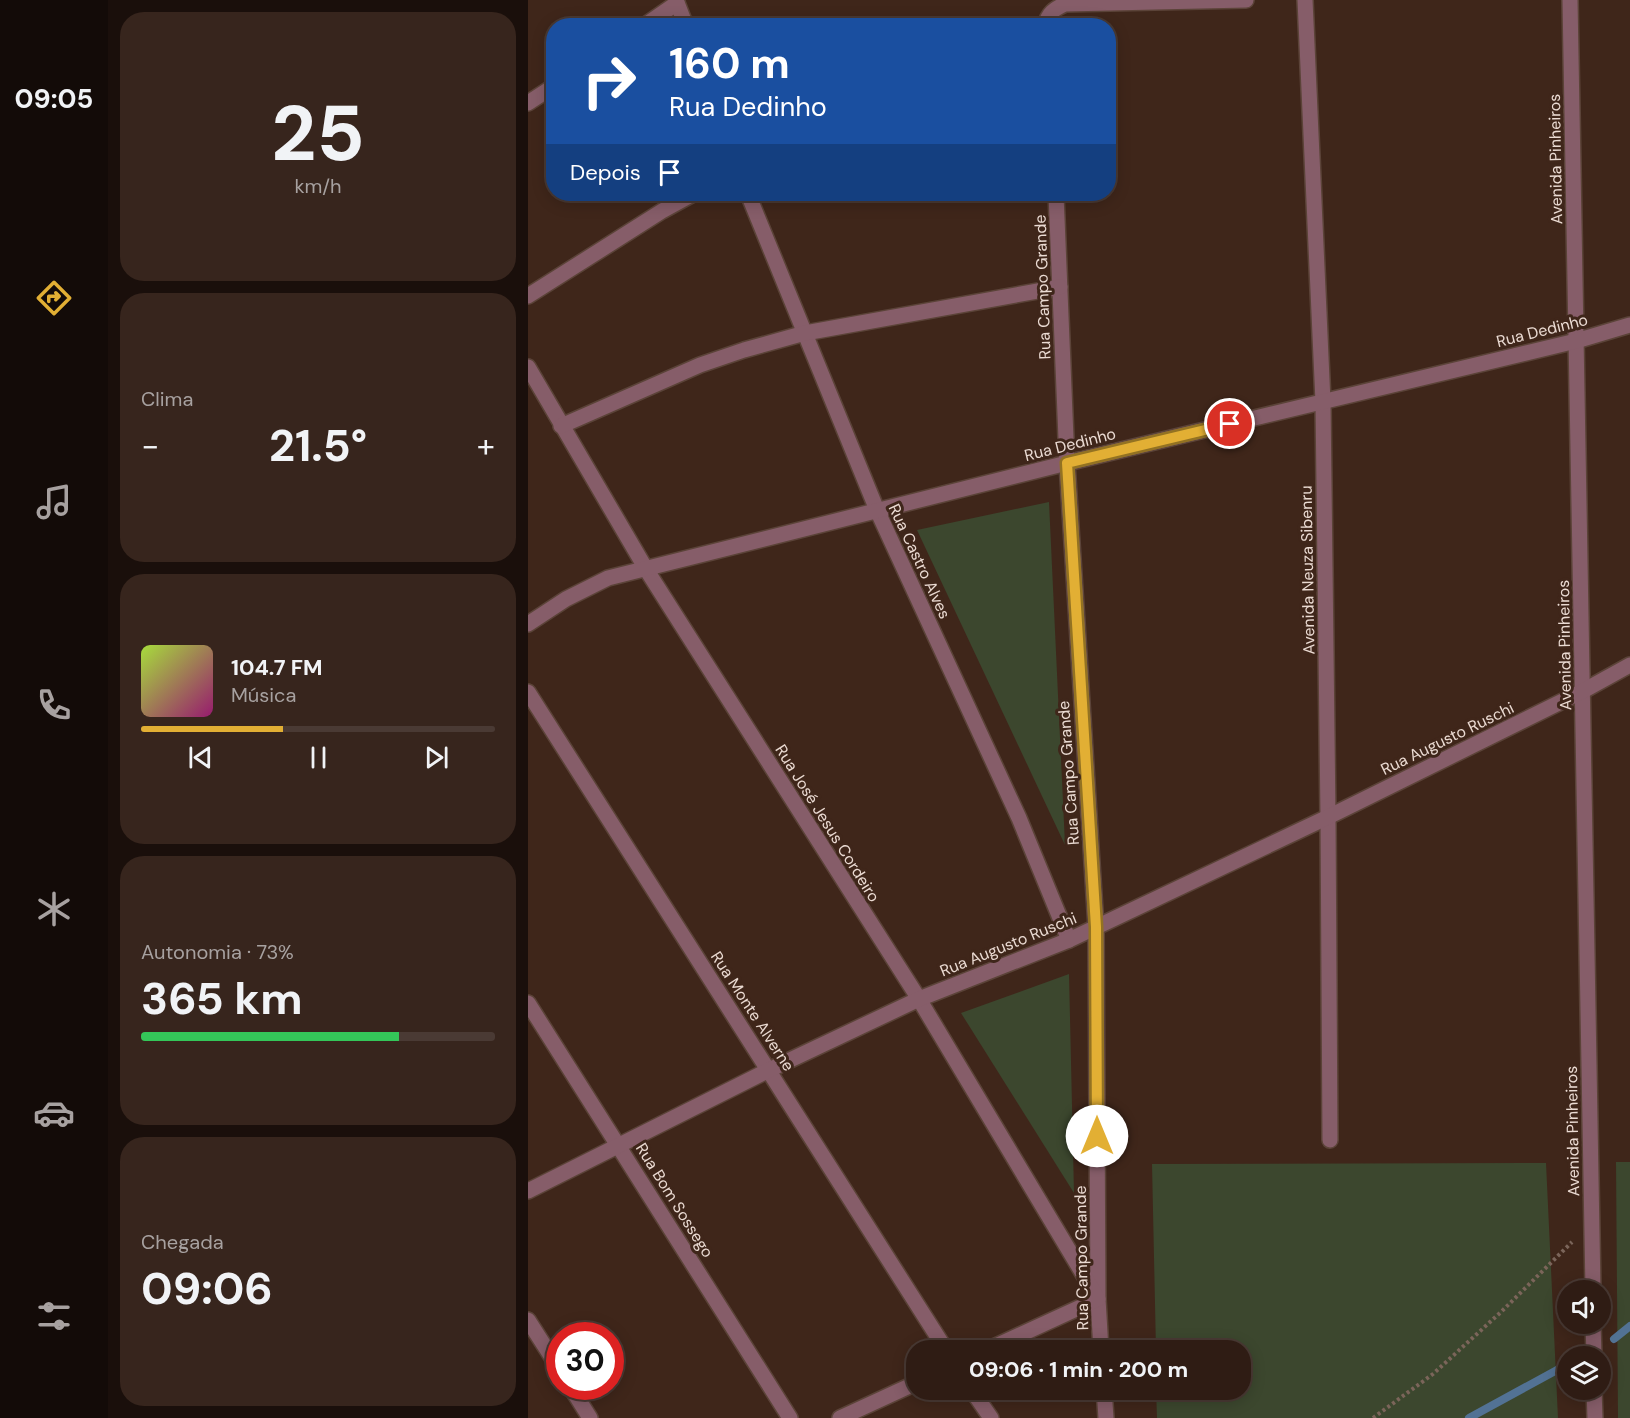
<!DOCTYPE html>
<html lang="pt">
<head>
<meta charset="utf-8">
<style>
	:root { --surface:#2f1c14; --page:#37251d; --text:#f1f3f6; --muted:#a7a1a0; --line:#4a3a34; --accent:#e2af34 }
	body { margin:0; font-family:"DM Sans",sans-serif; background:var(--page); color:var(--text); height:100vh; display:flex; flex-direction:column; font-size:22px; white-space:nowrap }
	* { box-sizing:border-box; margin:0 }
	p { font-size:20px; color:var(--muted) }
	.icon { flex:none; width:33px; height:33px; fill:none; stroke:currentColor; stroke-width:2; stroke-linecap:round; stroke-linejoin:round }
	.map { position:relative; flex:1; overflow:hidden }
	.drawer { display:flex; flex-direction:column; gap:12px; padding:12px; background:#1a0f0b; width:420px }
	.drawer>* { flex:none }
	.hud { position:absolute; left:18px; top:18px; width:570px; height:183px; border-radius:24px; box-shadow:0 3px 15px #0003,0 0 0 2px var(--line); background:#1a4fa0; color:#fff; overflow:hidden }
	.fabs { position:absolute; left:1029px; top:1280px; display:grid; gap:12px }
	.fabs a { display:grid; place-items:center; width:54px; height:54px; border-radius:50%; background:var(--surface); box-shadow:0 3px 15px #0003,0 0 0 2px var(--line); font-size:30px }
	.speed { position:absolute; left:18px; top:1322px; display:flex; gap:12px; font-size:30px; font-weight:700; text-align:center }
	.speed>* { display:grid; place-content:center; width:78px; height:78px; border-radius:50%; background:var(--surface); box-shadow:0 3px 15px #0003,0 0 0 2px var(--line); line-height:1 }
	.speed .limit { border:9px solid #d22; background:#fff; color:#111 }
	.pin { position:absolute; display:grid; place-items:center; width:51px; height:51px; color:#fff; margin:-26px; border:3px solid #fff; border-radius:50%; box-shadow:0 2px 6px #0007 }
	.me { position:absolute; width:66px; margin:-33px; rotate:0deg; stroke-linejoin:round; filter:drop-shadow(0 0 4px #0008) }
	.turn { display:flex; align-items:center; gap:21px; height:126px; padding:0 24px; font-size:27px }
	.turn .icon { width:78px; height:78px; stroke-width:2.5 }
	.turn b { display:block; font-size:42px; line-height:51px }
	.then { display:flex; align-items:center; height:57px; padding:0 24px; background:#0003; gap:12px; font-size:22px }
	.big { font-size:45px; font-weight:700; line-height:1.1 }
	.drawer .card { flex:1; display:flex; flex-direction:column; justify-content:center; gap:9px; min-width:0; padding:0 21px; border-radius:24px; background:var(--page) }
	.drawer .dial { align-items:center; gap:0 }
	.dial b { font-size:78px; line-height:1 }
	.song { display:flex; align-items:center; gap:18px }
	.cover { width:72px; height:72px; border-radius:9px; background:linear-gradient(135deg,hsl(80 70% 55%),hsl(320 70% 35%)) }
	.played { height:6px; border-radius:3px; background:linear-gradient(90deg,var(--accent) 40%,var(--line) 40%) }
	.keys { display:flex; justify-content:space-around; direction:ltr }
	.heat { display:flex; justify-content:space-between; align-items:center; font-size:33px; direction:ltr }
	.charge { height:9px; border-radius:4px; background:linear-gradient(90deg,#34c759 73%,var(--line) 0) }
	.trip { position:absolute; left:378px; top:1340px; width:345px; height:60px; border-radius:24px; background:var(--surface); box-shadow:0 3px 15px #0003,0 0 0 2px var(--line); font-weight:700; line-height:60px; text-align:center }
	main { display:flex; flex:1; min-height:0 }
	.dock { display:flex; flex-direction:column; width:108px; justify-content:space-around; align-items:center; background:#130b08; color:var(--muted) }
	.dock .icon { width:42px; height:42px }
	.dock .active { color:var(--accent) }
	.dock b { font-size:27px; color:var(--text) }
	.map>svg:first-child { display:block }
	.green { fill:#3c472e }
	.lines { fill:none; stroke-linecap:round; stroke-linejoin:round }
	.stream { stroke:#527294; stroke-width:8 }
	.minor-casing { stroke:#5b4338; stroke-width:18 }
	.path { stroke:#7b655a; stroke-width:4; stroke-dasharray:3 3; stroke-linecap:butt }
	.minor { stroke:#865d69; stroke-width:15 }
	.route-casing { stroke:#937222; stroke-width:15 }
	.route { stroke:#e2af34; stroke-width:10 }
	.labels { text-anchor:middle; stroke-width:6; stroke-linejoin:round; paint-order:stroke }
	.street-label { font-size:16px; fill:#ebdbd3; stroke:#3f261a }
</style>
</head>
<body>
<main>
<nav class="dock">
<b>09:05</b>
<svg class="icon active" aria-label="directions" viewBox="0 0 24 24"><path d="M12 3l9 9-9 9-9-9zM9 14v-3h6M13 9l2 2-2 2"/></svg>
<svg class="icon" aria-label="music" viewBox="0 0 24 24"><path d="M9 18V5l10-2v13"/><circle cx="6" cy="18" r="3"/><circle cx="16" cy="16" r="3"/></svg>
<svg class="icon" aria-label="phone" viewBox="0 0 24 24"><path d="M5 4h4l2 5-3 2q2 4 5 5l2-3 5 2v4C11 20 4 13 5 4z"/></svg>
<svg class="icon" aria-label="climate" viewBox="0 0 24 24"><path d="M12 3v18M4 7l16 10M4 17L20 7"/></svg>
<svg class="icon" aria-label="car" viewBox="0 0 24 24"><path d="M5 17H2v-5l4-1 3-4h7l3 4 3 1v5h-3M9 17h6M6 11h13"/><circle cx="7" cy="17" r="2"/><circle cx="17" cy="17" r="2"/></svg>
<svg class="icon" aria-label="filters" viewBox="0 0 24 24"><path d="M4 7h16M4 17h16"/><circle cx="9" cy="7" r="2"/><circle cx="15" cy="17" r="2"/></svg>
</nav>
<section class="drawer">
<div class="card dial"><b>25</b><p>km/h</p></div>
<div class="card"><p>Clima</p>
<div class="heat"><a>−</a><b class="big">21.5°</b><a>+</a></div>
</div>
<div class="card">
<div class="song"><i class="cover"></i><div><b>104.7 FM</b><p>Música</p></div></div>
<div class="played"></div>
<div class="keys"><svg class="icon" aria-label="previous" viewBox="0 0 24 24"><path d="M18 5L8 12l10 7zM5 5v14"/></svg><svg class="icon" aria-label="pause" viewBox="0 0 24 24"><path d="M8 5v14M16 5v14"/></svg><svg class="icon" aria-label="next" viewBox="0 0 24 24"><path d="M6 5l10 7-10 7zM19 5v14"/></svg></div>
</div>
<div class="card"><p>Autonomia · 73%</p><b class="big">365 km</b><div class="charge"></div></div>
<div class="card"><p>Chegada</p><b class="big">09:06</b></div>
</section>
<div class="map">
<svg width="1102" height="1418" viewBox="0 0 1102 1418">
	<rect width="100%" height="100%" fill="#3f261a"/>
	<g class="green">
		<path d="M 521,502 L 537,845 L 389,530 Z"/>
		<path d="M 541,974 L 546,1193 L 433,1013 Z"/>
		<path d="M 1088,1162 L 1102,1162 L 1102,1418 L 1090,1418 Z"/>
		<path d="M 1018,1163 L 1030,1418 L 629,1418 L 628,1389 L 712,1389 L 712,1350 L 628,1350 L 624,1164 Z"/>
	</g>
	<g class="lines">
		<g class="stream">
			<path d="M 1086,1339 L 1102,1326"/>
			<path d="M 941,1418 L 1040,1364"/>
		</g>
		<defs>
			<g id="minor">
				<path d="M 148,0 L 158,26"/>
				<path d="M 777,0 L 795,402 L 800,817 L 802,1140"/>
				<path d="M 1042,0 L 1065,1290"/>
				<path d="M 116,26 L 149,3"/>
				<path d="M 517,26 C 520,13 526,9 537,4 L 718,0"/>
				<path d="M 0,103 L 26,86"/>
				<path d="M 220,194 L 349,510 L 491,818 L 541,940"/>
				<path d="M 528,194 L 539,463 L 568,927 L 570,1299 L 573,1350"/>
				<path d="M 0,296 L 134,211 L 165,194"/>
				<path d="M 0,367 L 118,569 L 391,999 L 570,1299 L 459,1350"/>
				<path d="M 33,426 L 172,365 L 216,350 L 277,333 L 532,287"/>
				<path d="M 0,624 L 38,599 L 80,578 L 539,463 L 1048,341 L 1102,325"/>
				<path d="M 0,692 L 418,1350"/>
				<path d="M 0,1003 L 262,1418"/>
				<path d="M 0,1191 L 241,1070 L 391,999 L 541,940 L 800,817 L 1055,691 L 1102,665"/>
				<path d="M 0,1320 L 32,1370"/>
				<path d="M 1065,1323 L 1066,1356"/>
				<path d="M 42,1386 L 62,1418"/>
				<path d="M 443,1389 L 463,1418"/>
				<path d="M 576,1389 L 578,1418"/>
				<path d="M 1066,1389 L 1067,1418"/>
				<path d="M 312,1418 L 388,1383"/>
			</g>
		</defs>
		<use href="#minor" class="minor-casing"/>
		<path class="path" d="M 845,1418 L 905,1374 L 973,1312 L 1044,1242"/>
		<use href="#minor" class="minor"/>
	</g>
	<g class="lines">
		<defs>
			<path id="route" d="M 569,1136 L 568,927 L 539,463 L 702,424"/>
		</defs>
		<use href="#route" class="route-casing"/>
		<use href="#route" class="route"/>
	</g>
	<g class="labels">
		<g class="street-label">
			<text transform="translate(1027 159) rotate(-91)" y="6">Avenida Pinheiros</text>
			<text transform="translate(514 287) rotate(-92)" y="6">Rua Campo Grande</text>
			<text transform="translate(1014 330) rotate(-14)" y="6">Rua Dedinho</text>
			<text transform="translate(542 444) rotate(-14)" y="6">Rua Dedinho</text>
			<text transform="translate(392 561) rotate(65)" y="6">Rua Castro Alves</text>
			<text transform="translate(779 570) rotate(-91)" y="6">Avenida Neuza Sibenru</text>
			<text transform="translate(1036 645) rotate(-91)" y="6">Avenida Pinheiros</text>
			<text transform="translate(919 738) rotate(-26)" y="6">Rua Augusto Ruschi</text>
			<text transform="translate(540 773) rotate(-94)" y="6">Rua Campo Grande</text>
			<text transform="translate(300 823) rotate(58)" y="6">Rua José Jesus Cordeiro</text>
			<text transform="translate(480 944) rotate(-22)" y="6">Rua Augusto Ruschi</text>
			<text transform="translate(225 1011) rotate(57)" y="6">Rua Monte Alverne</text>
			<text transform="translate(1044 1131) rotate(-91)" y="6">Avenida Pinheiros</text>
			<text transform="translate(147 1200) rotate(58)" y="6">Rua Bom Sossego</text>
			<text transform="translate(553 1258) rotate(-91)" y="6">Rua Campo Grande</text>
		</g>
	</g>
</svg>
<div class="fabs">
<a><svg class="icon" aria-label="sound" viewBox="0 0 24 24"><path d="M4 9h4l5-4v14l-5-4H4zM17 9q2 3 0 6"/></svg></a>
<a><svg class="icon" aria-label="layers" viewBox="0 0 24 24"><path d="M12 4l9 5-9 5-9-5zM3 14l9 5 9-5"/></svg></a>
</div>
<div class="speed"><div class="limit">30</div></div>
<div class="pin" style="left:702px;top:424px;background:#d93025"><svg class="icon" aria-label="arrive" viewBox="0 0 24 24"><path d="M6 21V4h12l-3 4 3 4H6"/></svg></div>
<svg class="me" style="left:569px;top:1136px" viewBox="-20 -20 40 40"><circle r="19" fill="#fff"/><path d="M0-13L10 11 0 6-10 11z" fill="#e2af34"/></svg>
<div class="trip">09:06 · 1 min · 200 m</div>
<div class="hud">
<div class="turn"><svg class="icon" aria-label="right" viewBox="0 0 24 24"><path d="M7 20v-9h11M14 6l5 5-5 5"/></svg><div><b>160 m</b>Rua Dedinho</div></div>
<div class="then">Depois<svg class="icon" aria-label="arrive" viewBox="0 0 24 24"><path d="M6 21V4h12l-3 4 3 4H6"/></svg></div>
</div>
</div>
</main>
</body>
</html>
